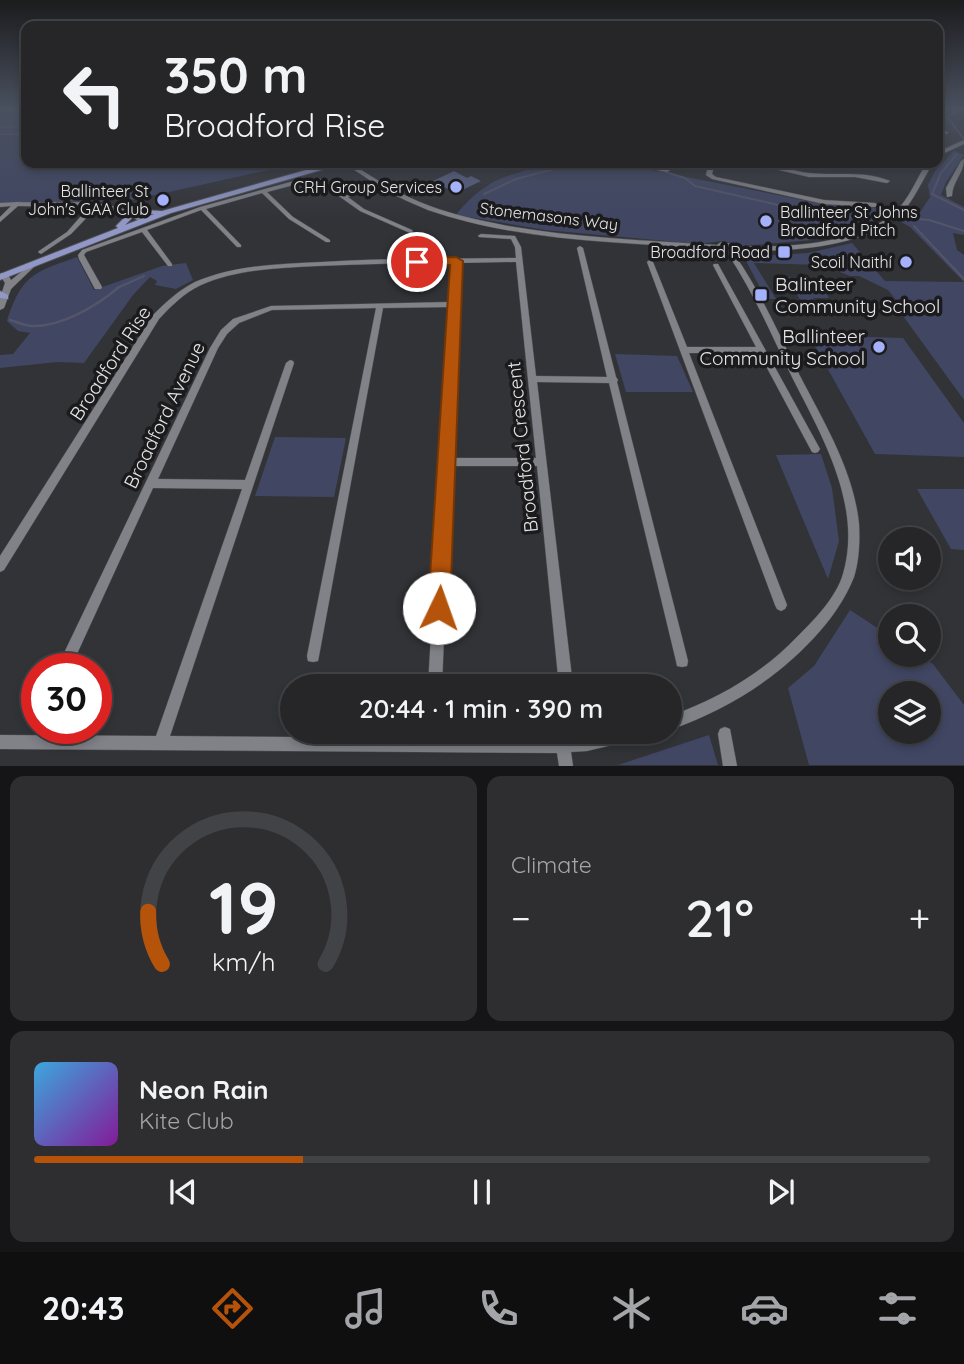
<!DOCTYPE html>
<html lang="en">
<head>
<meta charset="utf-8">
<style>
	:root { --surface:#262629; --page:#2e2e31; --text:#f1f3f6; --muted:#a4a5a8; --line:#424346; --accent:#b45309 }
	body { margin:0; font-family:Quicksand,sans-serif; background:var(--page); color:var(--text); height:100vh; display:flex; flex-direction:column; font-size:26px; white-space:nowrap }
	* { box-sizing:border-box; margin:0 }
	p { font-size:23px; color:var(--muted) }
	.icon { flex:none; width:38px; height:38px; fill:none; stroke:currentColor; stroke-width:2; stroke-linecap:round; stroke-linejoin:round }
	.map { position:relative; height:766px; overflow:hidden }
	.side { display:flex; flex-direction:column; gap:10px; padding:10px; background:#151517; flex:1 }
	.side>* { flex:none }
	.banner { position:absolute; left:21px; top:21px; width:922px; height:147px; border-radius:14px; box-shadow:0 4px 10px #0003,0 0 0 2px var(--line); background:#262629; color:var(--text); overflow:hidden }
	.fabs { position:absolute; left:878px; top:527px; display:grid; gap:14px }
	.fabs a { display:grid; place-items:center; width:63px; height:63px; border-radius:50%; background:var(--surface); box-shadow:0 4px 10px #0003,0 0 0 2px var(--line); font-size:35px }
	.speed { position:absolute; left:21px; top:653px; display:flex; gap:14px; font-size:35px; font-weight:700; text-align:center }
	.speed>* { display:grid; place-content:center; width:91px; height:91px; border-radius:50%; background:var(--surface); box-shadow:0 4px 10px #0003,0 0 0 2px var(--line); line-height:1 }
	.speed .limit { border:10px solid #d22; background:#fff; color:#111 }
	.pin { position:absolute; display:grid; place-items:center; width:60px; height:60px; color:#fff; margin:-30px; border:4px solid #fff; border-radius:50%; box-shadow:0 2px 7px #0007 }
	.me { position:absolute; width:77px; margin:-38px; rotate:3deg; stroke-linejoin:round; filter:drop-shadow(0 0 5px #0008) }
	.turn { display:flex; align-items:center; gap:24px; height:147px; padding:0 28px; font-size:32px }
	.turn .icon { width:91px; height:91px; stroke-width:2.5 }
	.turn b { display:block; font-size:49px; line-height:60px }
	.big { font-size:52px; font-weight:600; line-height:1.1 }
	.side .tile { flex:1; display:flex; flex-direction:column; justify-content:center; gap:10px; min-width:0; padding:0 24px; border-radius:14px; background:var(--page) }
	.side .dial { align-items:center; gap:0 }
	.dial svg { height:182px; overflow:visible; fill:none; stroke:var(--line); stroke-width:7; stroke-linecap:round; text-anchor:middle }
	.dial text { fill:var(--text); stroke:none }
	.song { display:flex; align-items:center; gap:21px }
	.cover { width:84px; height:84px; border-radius:10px; background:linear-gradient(135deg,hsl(200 70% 55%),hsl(290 70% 35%)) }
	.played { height:7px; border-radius:4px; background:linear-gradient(90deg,var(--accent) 30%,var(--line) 30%) }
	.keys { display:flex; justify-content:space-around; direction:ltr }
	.heat { display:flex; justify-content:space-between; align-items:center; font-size:38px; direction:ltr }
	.side .tiles { flex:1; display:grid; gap:10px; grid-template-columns:1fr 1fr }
	.tile:last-child { grid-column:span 2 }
	.trip { position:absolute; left:280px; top:674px; width:402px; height:70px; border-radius:35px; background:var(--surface); box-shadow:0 4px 10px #0003,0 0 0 2px var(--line); font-weight:600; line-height:70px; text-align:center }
	.tabs { display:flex; height:112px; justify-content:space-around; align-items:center; background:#0f0f10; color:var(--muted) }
	.tabs .icon { width:49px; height:49px }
	.tabs .selected { color:var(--accent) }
	.tabs b { font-size:32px; color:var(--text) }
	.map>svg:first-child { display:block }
	.green { fill:#414663; fill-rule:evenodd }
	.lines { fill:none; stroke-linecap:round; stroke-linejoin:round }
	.stream-far1 { stroke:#535569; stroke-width:2 }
	.stream { stroke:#535569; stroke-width:2.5 }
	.building { fill:#5a6081 }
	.minor-casing { stroke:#4f5053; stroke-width:1 }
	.major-casing { stroke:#4f5053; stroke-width:2 }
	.minor { fill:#818287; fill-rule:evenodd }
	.major { fill:#9198c7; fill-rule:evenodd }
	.route { fill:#b45309; stroke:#753606; stroke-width:2 }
	.poi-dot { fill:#a6b1fc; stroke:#1b1b1d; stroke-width:2.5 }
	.labels { text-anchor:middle; stroke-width:7; stroke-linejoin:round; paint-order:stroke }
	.far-poi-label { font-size:16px; fill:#e5e5e8; stroke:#1b1b1d; text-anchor:end }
	.far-street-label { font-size:16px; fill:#e5e5e8; stroke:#1b1b1d }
	.poi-label { font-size:19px; fill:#e5e5e8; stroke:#1b1b1d; text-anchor:start }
	.street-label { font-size:19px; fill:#e5e5e8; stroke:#1b1b1d }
</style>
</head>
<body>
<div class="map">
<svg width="964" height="766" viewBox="0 0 964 766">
	<rect width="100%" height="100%" fill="#323337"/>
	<g class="green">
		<path d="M 0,109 L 26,109 L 26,163 L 300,163 L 119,203 L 117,198 L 96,203 L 0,203 Z"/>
		<path d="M 954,151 L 964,155 L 946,182 L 941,195 L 964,207 L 964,235 L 953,233 L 957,250 L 964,255 L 964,282 L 910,227 L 901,222 L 908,215 L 919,214 L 930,197 L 928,185 L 935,171 Z"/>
		<path d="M 562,163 L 615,163 L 823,204 L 864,205 L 887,211 L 877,219 L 813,240 L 742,246 L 723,241 L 699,244 L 545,230 L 456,215 C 468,199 487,183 505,177 C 515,173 522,173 531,167 L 542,170 Z"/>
		<path d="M 852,243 L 885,281 L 964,282 L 964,400 L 898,309 L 903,309 L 888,290 L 859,276 L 850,276 L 822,265 L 754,263 L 776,299 L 766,299 L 744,257 L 808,253 Z"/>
		<path d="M 77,257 L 94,290 L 162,266 L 186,263 L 193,280 L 176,289 L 155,285 L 157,281 L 150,277 L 133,295 L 84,363 L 57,362 L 0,368 L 0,355 L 13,354 L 30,333 L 18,331 L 7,321 C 22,274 35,272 77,257 Z"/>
		<path d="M 787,277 L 816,278 L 829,298 L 813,298 L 817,306 L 803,305 Z"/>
		<path d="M 809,335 L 903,338 L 964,423 L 964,457 L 875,454 Z"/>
		<path d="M 615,354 L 677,356 L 693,392 L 626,392 Z"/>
		<path d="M 275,437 L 346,438 L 334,497 L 255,496 Z"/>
		<path d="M 821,454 L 832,488 L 839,541 L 828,579 L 776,455 Z"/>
		<path d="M 917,489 L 964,489 L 964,550 L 951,549 Z"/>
		<path d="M 850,610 L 891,637 L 891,654 L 918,655 L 933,664 L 964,705 L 964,765 L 809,765 L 788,688 L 814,666 ZM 891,693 L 929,693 L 929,732 L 891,732 Z"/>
		<path d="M 709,735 L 718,765 L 618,765 Z"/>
	</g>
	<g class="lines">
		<g class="stream-far1">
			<path d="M 960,109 L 947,117 L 963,138"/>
			<path d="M 0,127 L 26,126"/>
			<path d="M 0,134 L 26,134"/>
			<path d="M 957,154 L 941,173 L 932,194 L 964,210"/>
			<path d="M 570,163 L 646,167"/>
			<path d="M 285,169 L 292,163"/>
			<path d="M 659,170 L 685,178 L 695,186 L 809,212 L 831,220 L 867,215"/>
			<path d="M 484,194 L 516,179 L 574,164"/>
			<path d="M 906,218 L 929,220 L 964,231"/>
			<path d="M 914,226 L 964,279"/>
			<path d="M 117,288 L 144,276"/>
		</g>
		<path class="stream" d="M 10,320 C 17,322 25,326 32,326 C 62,327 98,305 119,287"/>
	</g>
	<path class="building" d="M 454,171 L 467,178 L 471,176 L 481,181 L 456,193 L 433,181 Z"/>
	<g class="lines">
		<defs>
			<g id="minor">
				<path d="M 938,130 L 948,132 L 948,133 L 946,134 L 938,132 Z"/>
				<path d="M 964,140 L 964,144 L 938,156 L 938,152 Z"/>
				<path d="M 964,159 C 964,173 952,182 952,196 L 947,197 L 946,188 L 961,161 Z"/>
				<path d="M 344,163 L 350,163 C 377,180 400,195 430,206 C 454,215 479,220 503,225 C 574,238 646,240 717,245 L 721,242 L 733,244 L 736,246 C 782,248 863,245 897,210 C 908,199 915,183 923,169 L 903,164 L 902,163 L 911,163 L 925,166 L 927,163 L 933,163 C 923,179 914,200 901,214 C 867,247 785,253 739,250 L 734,254 C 761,292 779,335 800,376 C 824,422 854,472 859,524 C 860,542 859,561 854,577 C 846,597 834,615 820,631 C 779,678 728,709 670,730 L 670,716 C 718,699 761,674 796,638 C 814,620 836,598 843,574 C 863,506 822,436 792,377 C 772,336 754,293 728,254 L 722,253 L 717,249 C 621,242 521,242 428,210 C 413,204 399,197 384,190 L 377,186 L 348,197 L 364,209 L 412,230 L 413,231 L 410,233 L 360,211 L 319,182 L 305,182 L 267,192 L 293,217 L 330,240 L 330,242 L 326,242 L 289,219 L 262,193 L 206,209 L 241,245 L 241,247 L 237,247 L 201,210 L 147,230 L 172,264 L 172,266 L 168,266 L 142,232 L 86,252 L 84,255 L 102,287 L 101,289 L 95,289 L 79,259 L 78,255 L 82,250 L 200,207 L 305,178 L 322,179 L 344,194 L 374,183 ZM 723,246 L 729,247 L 732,250 L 726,250 Z"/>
				<path d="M 624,163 L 635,163 L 670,170 L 667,172 Z"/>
				<path d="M 709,163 L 715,163 L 712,174 L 716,177 L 824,200 L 875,203 L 878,205 L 875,207 L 824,204 L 712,179 L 706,175 Z"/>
				<path d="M 749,163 C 769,162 789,171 809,173 C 836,176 864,170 890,181 L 887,183 L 855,177 L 809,177 Z"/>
				<path d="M 17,202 C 54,204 116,195 145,221 L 140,222 C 125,212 113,210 96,208 L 71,234 L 41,254 L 38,252 L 39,251 L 67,232 L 89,207 L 18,206 L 0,222 L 0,217 L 11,206 L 0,207 L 0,203 Z"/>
				<path d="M 481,234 L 515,236 L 521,247 L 536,376 L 607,377 L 577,248 L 580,246 L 583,248 L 616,377 L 618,380 L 617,382 L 688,661 L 687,666 L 682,667 L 677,666 L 676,661 L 609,383 L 537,382 L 573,686 L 559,686 L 537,466 L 451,466 L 442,686 L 428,686 L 450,307 L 383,308 L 319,656 L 318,661 L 313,662 L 308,661 L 307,656 L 376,308 L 272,310 L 239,323 L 227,334 L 218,348 L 158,479 L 245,480 L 286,363 L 290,360 L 293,361 L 294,363 L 170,736 L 424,738 L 425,732 L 439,732 L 438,738 L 563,739 L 587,737 L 612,732 L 648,732 L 646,737 L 587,751 L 571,752 L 573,766 L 559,766 L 557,753 L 0,749 L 0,735 L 156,736 L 242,489 L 153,488 L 76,656 L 71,657 L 66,656 L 65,651 L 210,348 L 221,330 L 233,319 L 271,306 L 450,302 L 452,263 C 407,263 362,264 317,266 C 279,268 237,269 201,285 C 184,293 171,306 159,319 L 4,570 L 0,572 L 0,556 L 153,315 C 166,302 179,290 195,282 C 235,265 280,264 322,262 C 387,258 451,259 516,258 L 515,247 L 511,239 L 479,237 L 478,236 ZM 516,262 L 536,458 L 451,458 L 459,263 Z"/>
				<path d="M 650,260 L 653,262 L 687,347 L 756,347 L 713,265 L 714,264 L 718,264 L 820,449 L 818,452 L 815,453 L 812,452 L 759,353 L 689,353 L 787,605 L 785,609 L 781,611 L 777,609 L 775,605 L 647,262 Z"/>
				<path d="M 35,261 L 38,263 L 37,264 L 11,289 L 4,308 L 0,310 L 0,298 L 5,283 L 0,275 L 1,273 L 7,273 L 11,280 Z"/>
				<path d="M 725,727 L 730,729 L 737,766 L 723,766 L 718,734 L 720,729 Z"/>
			</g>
			<g id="major">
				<path d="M 331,163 L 352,164 L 355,166 L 352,168 L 328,168 L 171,213 L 0,280 L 0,274 L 118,228 L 116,226 L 124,218 L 127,209 L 162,211 ZM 133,213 L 154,214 L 125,225 L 131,219 Z"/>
				<path d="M 0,291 L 8,295 L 8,299 L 0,298 Z"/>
			</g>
		</defs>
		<use href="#minor" class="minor-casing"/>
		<use href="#major" class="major-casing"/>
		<use href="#minor" class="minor"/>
		<use href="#major" class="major"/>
	</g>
	<linearGradient id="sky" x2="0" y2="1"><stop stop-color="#1c1c1e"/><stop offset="0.5" stop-color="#49505e"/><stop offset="1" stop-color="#49505e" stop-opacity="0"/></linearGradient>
	<rect width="964" height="217" fill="url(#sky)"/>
	<path class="route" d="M 456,257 L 463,261 L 450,608 L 447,616 L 439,619 L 431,616 L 428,608 L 450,265 L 417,265 L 411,262 L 417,258 Z"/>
	<g class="poi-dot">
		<circle cx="456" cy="187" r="7"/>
		<circle cx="163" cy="200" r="7"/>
		<circle cx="766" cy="221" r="7"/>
		<rect x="777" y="245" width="14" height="14" rx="3.5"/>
		<circle cx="906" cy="262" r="7"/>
		<rect x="754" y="288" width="14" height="14" rx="3.5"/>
		<circle cx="879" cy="347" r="7"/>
	</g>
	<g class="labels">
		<g class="far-poi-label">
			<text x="442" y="193">CRH Group Services</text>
			<text x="149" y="197">Ballinteer St<tspan x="149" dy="18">John's GAA Club</tspan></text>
			<text x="780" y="218" text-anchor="start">Ballinteer St Johns<tspan x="780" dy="18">Broadford Pitch</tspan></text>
			<text x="770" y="258">Broadford Road</text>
			<text x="892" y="268">Scoil Naithí</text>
		</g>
		<g class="far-street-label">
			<text transform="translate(549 216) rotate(7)" y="6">Stonemasons Way</text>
		</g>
		<g class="poi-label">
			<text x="775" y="291">Balinteer<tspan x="775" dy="22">Community School</tspan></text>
			<text x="865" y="343" text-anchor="end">Ballinteer<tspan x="865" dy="22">Community School</tspan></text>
		</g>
		<g class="street-label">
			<text transform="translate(110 363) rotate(-57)" y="7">Broadford Rise</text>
			<text transform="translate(164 415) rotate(-64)" y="7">Broadford Avenue</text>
			<text transform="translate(522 447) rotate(-96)" y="7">Broadford Crescent</text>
		</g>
	</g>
</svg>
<div class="fabs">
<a><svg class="icon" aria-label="sound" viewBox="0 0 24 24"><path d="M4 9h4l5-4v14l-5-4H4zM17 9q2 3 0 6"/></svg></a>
<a><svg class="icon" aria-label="search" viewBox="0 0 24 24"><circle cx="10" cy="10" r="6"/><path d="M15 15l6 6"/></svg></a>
<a><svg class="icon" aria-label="layers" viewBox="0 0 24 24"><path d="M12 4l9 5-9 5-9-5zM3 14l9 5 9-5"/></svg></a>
</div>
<div class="speed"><div class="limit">30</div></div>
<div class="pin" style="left:417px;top:262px;background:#d93025"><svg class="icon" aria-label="arrive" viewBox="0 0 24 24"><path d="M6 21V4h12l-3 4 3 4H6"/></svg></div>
<svg class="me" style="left:439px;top:608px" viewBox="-20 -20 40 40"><circle r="19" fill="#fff"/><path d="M0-13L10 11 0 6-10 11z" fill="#b45309"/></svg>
<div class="trip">20:44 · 1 min · 390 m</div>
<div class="banner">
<div class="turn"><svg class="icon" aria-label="left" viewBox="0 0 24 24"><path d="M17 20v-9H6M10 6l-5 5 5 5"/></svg><div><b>350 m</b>Broadford Rise</div></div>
</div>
</div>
<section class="side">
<div class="tiles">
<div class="tile dial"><svg viewBox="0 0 100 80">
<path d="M14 69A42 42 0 1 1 86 69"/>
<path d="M14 69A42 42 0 0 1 8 46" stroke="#b45309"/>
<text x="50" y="56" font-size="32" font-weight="700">19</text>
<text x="50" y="72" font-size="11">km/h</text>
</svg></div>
<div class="tile"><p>Climate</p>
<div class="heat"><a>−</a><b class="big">21°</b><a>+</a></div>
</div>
<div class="tile">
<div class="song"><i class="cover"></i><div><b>Neon Rain</b><p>Kite Club</p></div></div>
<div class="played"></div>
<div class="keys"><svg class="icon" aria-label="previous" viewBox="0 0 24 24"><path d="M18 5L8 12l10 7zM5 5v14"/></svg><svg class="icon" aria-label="pause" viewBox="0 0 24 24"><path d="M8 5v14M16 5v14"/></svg><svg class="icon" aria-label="next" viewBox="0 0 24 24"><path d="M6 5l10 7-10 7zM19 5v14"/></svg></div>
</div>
</div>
</section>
<nav class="tabs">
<b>20:43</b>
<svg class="icon selected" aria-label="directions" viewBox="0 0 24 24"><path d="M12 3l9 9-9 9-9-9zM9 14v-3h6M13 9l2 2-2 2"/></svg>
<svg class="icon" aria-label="music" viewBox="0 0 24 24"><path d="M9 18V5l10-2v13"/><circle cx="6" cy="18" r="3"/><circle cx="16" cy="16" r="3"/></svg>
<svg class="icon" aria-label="phone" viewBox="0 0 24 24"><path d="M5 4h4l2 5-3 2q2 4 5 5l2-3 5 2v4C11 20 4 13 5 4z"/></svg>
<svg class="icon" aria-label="climate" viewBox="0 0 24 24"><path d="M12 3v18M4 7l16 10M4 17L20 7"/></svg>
<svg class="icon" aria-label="car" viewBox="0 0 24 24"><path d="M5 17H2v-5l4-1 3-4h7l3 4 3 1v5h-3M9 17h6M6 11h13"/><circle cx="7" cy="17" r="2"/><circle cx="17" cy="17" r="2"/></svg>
<svg class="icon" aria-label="filters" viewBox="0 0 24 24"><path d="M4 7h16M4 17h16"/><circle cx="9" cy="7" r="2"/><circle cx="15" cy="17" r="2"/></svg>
</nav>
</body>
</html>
